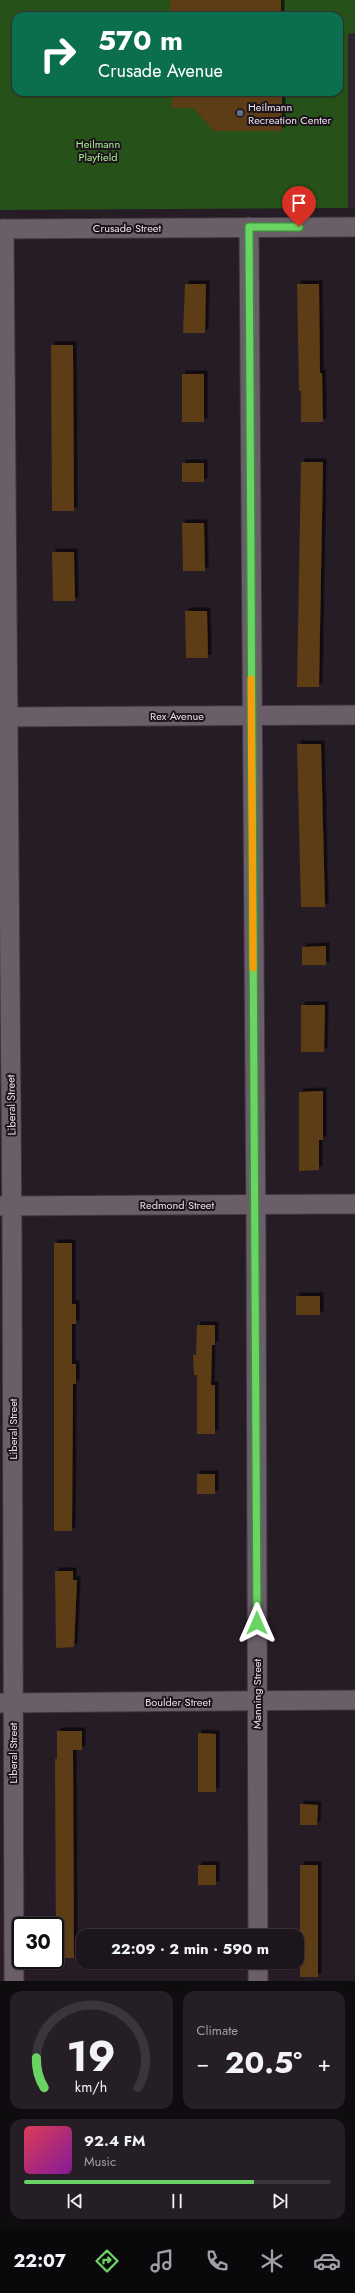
<!DOCTYPE html>
<html lang="en">
<head>
<meta charset="utf-8">
<style>
	:root { --surface:#1c151c; --page:#251e25; --text:#f1f3f6; --muted:#a09fa3; --line:#3a343b; --accent:#69d364 }
	body { margin:0; font-family:Jost,sans-serif; background:var(--page); color:var(--text); height:100vh; display:flex; flex-direction:column; font-size:15px; white-space:nowrap }
	* { box-sizing:border-box; margin:0 }
	p { font-size:13px; color:var(--muted) }
	.icon { flex:none; width:22px; height:22px; fill:none; stroke:currentColor; stroke-width:2; stroke-linecap:round; stroke-linejoin:round }
	.map { position:relative; height:1981px; overflow:hidden }
	.panel { display:flex; flex-direction:column; gap:10px; padding:10px; background:#0f0c0f; flex:1 }
	.panel>* { flex:none }
	.banner { position:absolute; left:12px; top:12px; width:331px; height:84px; border-radius:12px; box-shadow:0 1px 3px #0004,0 0 0 1px var(--line); background:#0b6e4f; color:#fff; overflow:hidden }
	.speed { position:absolute; left:12px; top:1917px; display:flex; gap:8px; font-size:20px; font-weight:700; text-align:center }
	.speed>* { display:grid; place-content:center; width:52px; height:52px; border-radius:50%; background:var(--surface); box-shadow:0 1px 3px #0004,0 0 0 1px var(--line); line-height:1 }
	.speed .limit { border:2px solid #111; border-radius:6px; background:#fff; color:#111 }
	.pin { position:absolute; display:grid; place-items:center; width:34px; height:34px; color:#fff; margin:-41px -17px; border-radius:50% 50% 50% 0; rotate:-45deg; box-shadow:0 0 4px #0007 }
	.pin .icon { rotate:45deg }
	.me { position:absolute; width:44px; margin:-22px; rotate:0deg; stroke-linejoin:round; filter:drop-shadow(0 0 3px #0008) }
	.turn { display:flex; align-items:center; gap:14px; height:84px; padding:0 20px; font-size:18px }
	.turn .icon { width:52px; height:52px; stroke-width:2.5 }
	.turn b { display:block; font-size:28px; line-height:34px }
	.big { font-size:30px; font-weight:700; line-height:1.1 }
	.panel .card { flex:1; display:flex; flex-direction:column; justify-content:center; gap:6px; min-width:0; padding:0 14px; border-radius:12px; background:var(--page) }
	.panel .dial { align-items:center; gap:0 }
	.dial svg { height:104px; overflow:visible; fill:none; stroke:var(--line); stroke-width:7; stroke-linecap:round; text-anchor:middle }
	.dial text { fill:var(--text); stroke:none }
	.song { display:flex; align-items:center; gap:12px }
	.cover { width:48px; height:48px; border-radius:6px; background:linear-gradient(135deg,hsl(350 70% 55%),hsl(290 70% 35%)) }
	.played { height:4px; border-radius:2px; background:linear-gradient(90deg,var(--accent) 75%,var(--line) 75%) }
	.keys { display:flex; justify-content:space-around; direction:ltr }
	.heat { display:flex; justify-content:space-between; align-items:center; font-size:22px; direction:ltr }
	.panel .tiles { flex:1; display:grid; gap:10px; grid-template-columns:1fr 1fr }
	.card:last-child { grid-column:span 2 }
	.trip { position:absolute; left:76px; top:1929px; width:228px; height:40px; border-radius:12px; background:var(--surface); box-shadow:0 1px 3px #0004,0 0 0 1px var(--line); font-weight:700; line-height:40px; text-align:center }
	.menu { display:flex; height:64px; justify-content:space-around; align-items:center; background:#0b080b; color:var(--muted) }
	.menu .icon { width:28px; height:28px }
	.menu .active { color:var(--accent) }
	.menu b { font-size:18px; color:var(--text) }
	.map>svg:first-child { display:block }
	.built { fill:#312231 }
	.green { fill:#265118; fill-rule:evenodd }
	.building { fill:#5d3c13; filter:url(#shadow) }
	.lines { fill:none; stroke-linecap:round; stroke-linejoin:round }
	.minor-casing { stroke:#3e363e; stroke-width:21 }
	.minor { stroke:#6a5e69; stroke-width:19 }
	.route-casing { stroke:#448941; stroke-width:10 }
	.route { stroke:#69d364; stroke-width:7 }
	.slow { stroke:#f59e0b; stroke-width:7 }
	.service-dot { fill:#5c6f8a; stroke:#1c131c; stroke-width:1.5 }
	.labels { text-anchor:middle; stroke-width:4; stroke-linejoin:round; paint-order:stroke }
	.poi-label { font-size:11px; fill:#e8e1e8; stroke:#1c131c; text-anchor:start }
	.park-label { font-size:11px; fill:#a4f08e; stroke:#1c131c }
	.street-label { font-size:11px; fill:#e8e1e8; stroke:#1c131c }
</style>
</head>
<body>
<div class="map">
<svg width="355" height="1981" viewBox="0 0 355 1981">
	<defs>
		<filter id="shadow"><feDropShadow dx="3.5" dy="-3.5" stdDeviation="0" flood-color="#0009"/></filter>
	</defs>
	<rect width="100%" height="100%" fill="#261c25"/>
	<rect class="built" x="348" y="33" width="7" height="175"/>
	<path class="green" d="M 0,0 L 355,0 L 355,33 L 348,34 L 348,208 L 0,210 ZM 16,16 L 339,16 L 339,92 L 16,92 Z"/>
	<g class="building">
		<rect x="170" y="0" width="111" height="16"/>
		<path d="M 172,92 L 282,92 L 282,131 L 214,131 L 193,108 L 172,108 Z"/>
		<path d="M 185,284 L 206,284 L 205,333 L 183,333 Z"/>
		<path d="M 297,284 L 319,284 L 320,373 L 322,373 L 323,422 L 301,422 L 301,391 L 299,391 Z"/>
		<path d="M 51,345 L 73,345 L 74,511 L 52,511 Z"/>
		<rect x="182" y="374" width="22" height="48"/>
		<path d="M 301,462 L 323,462 L 319,687 L 297,687 Z"/>
		<rect x="182" y="463" width="22" height="19"/>
		<path d="M 182,523 L 204,523 L 205,571 L 183,571 Z"/>
		<path d="M 52,552 L 74,552 L 75,601 L 53,601 Z"/>
		<path d="M 185,611 L 207,611 L 208,658 L 186,658 Z"/>
		<path d="M 297,744 L 321,744 L 325,907 L 301,907 Z"/>
		<path d="M 326,946 L 326,965 L 302,965 L 302,947 Z"/>
		<path d="M 301,1005 L 325,1005 L 324,1052 L 301,1052 Z"/>
		<path d="M 323,1091 L 323,1140 L 319,1140 L 319,1170 L 299,1171 L 299,1092 Z"/>
		<path d="M 54,1243 L 72,1243 L 72,1304 L 76,1304 L 76,1324 L 72,1324 L 72,1364 L 76,1364 L 76,1384 L 73,1384 L 72,1531 L 54,1531 Z"/>
		<rect x="296" y="1296" width="24" height="19"/>
		<path d="M 197,1325 L 215,1325 L 215,1345 L 212,1345 L 211,1385 L 215,1385 L 215,1434 L 197,1434 L 197,1375 L 194,1375 L 193,1355 L 196,1355 Z"/>
		<rect x="197" y="1474" width="18" height="20"/>
		<path d="M 55,1571 L 73,1571 L 73,1580 L 77,1580 L 74,1647 L 56,1648 Z"/>
		<path d="M 57,1731 L 82,1731 L 82,1750 L 73,1750 L 74,1958 L 56,1958 L 55,1759 L 57,1759 Z"/>
		<path d="M 198,1733 L 216,1734 L 216,1792 L 198,1792 Z"/>
		<path d="M 300,1804 L 318,1805 L 317,1825 L 300,1825 Z"/>
		<rect x="198" y="1865" width="18" height="20"/>
		<rect x="300" y="1865" width="18" height="112"/>
	</g>
	<g class="lines">
		<defs>
			<g id="minor">
				<path d="M 249,227 L 256,1233 L 258,1936"/>
				<path d="M 0,229 L 355,227"/>
				<path d="M 4,229 L 12,1233 L 14,1981"/>
				<path d="M 0,717 L 355,715"/>
				<path d="M 0,1206 L 355,1204"/>
				<path d="M 0,1703 L 355,1700"/>
				<path d="M 258,1962 L 258,1981"/>
			</g>
		</defs>
		<use href="#minor" class="minor-casing"/>
		<use href="#minor" class="minor"/>
	</g>
	<g class="lines">
		<defs>
			<path id="route" d="M 257,1623 L 249,227 L 299,227"/>
		</defs>
		<use href="#route" class="route-casing"/>
		<use href="#route" class="route"/>
		<path class="slow" d="M 251,679 L 253,968"/>
	</g>
	<circle class="service-dot" cx="240" cy="113" r="4"/>
	<g class="labels">
		<g class="poi-label">
			<text x="248" y="111">Heilmann<tspan x="248" dy="13">Recreation Center</tspan></text>
		</g>
		<g class="park-label">
			<text x="98" y="148">Heilmann<tspan x="98" dy="13">Playfield</tspan></text>
		</g>
		<g class="street-label">
			<text x="127" y="232">Crusade Street</text>
			<text x="177" y="720">Rex Avenue</text>
			<text transform="translate(11 1105) rotate(-91)" y="4">Liberal Street</text>
			<text x="177" y="1209">Redmond Street</text>
			<text transform="translate(13 1429) rotate(-90)" y="4">Liberal Street</text>
			<text transform="translate(257 1694) rotate(-90)" y="4">Manning Street</text>
			<text x="178" y="1706">Boulder Street</text>
			<text transform="translate(13 1753) rotate(-90)" y="4">Liberal Street</text>
		</g>
	</g>
</svg>
<div class="speed"><div class="limit">30</div></div>
<div class="pin" style="left:299px;top:227px;background:#d93025"><svg class="icon" aria-label="arrive" viewBox="0 0 24 24"><path d="M6 21V4h12l-3 4 3 4H6"/></svg></div>
<svg class="me" style="left:257px;top:1623px" viewBox="-20 -20 40 40"><path d="M0-17L14 15 0 8-14 15z" fill="#69d364" stroke="#fff" stroke-width="4"/></svg>
<div class="trip">22:09 · 2 min · 590 m</div>
<div class="banner">
<div class="turn"><svg class="icon" aria-label="right" viewBox="0 0 24 24"><path d="M7 20v-9h11M14 6l5 5-5 5"/></svg><div><b>570 m</b>Crusade Avenue</div></div>
</div>
</div>
<section class="panel">
<div class="tiles">
<div class="card dial"><svg viewBox="0 0 100 80">
<path d="M14 69A42 42 0 1 1 86 69"/>
<path d="M14 69A42 42 0 0 1 8 46" stroke="#69d364"/>
<text x="50" y="56" font-size="32" font-weight="700">19</text>
<text x="50" y="72" font-size="11">km/h</text>
</svg></div>
<div class="card"><p>Climate</p>
<div class="heat"><a>−</a><b class="big">20.5°</b><a>+</a></div>
</div>
<div class="card">
<div class="song"><i class="cover"></i><div><b>92.4 FM</b><p>Music</p></div></div>
<div class="played"></div>
<div class="keys"><svg class="icon" aria-label="previous" viewBox="0 0 24 24"><path d="M18 5L8 12l10 7zM5 5v14"/></svg><svg class="icon" aria-label="pause" viewBox="0 0 24 24"><path d="M8 5v14M16 5v14"/></svg><svg class="icon" aria-label="next" viewBox="0 0 24 24"><path d="M6 5l10 7-10 7zM19 5v14"/></svg></div>
</div>
</div>
</section>
<nav class="menu">
<b>22:07</b>
<svg class="icon active" aria-label="directions" viewBox="0 0 24 24"><path d="M12 3l9 9-9 9-9-9zM9 14v-3h6M13 9l2 2-2 2"/></svg>
<svg class="icon" aria-label="music" viewBox="0 0 24 24"><path d="M9 18V5l10-2v13"/><circle cx="6" cy="18" r="3"/><circle cx="16" cy="16" r="3"/></svg>
<svg class="icon" aria-label="phone" viewBox="0 0 24 24"><path d="M5 4h4l2 5-3 2q2 4 5 5l2-3 5 2v4C11 20 4 13 5 4z"/></svg>
<svg class="icon" aria-label="climate" viewBox="0 0 24 24"><path d="M12 3v18M4 7l16 10M4 17L20 7"/></svg>
<svg class="icon" aria-label="car" viewBox="0 0 24 24"><path d="M5 17H2v-5l4-1 3-4h7l3 4 3 1v5h-3M9 17h6M6 11h13"/><circle cx="7" cy="17" r="2"/><circle cx="17" cy="17" r="2"/></svg>
</nav>
</body>
</html>
